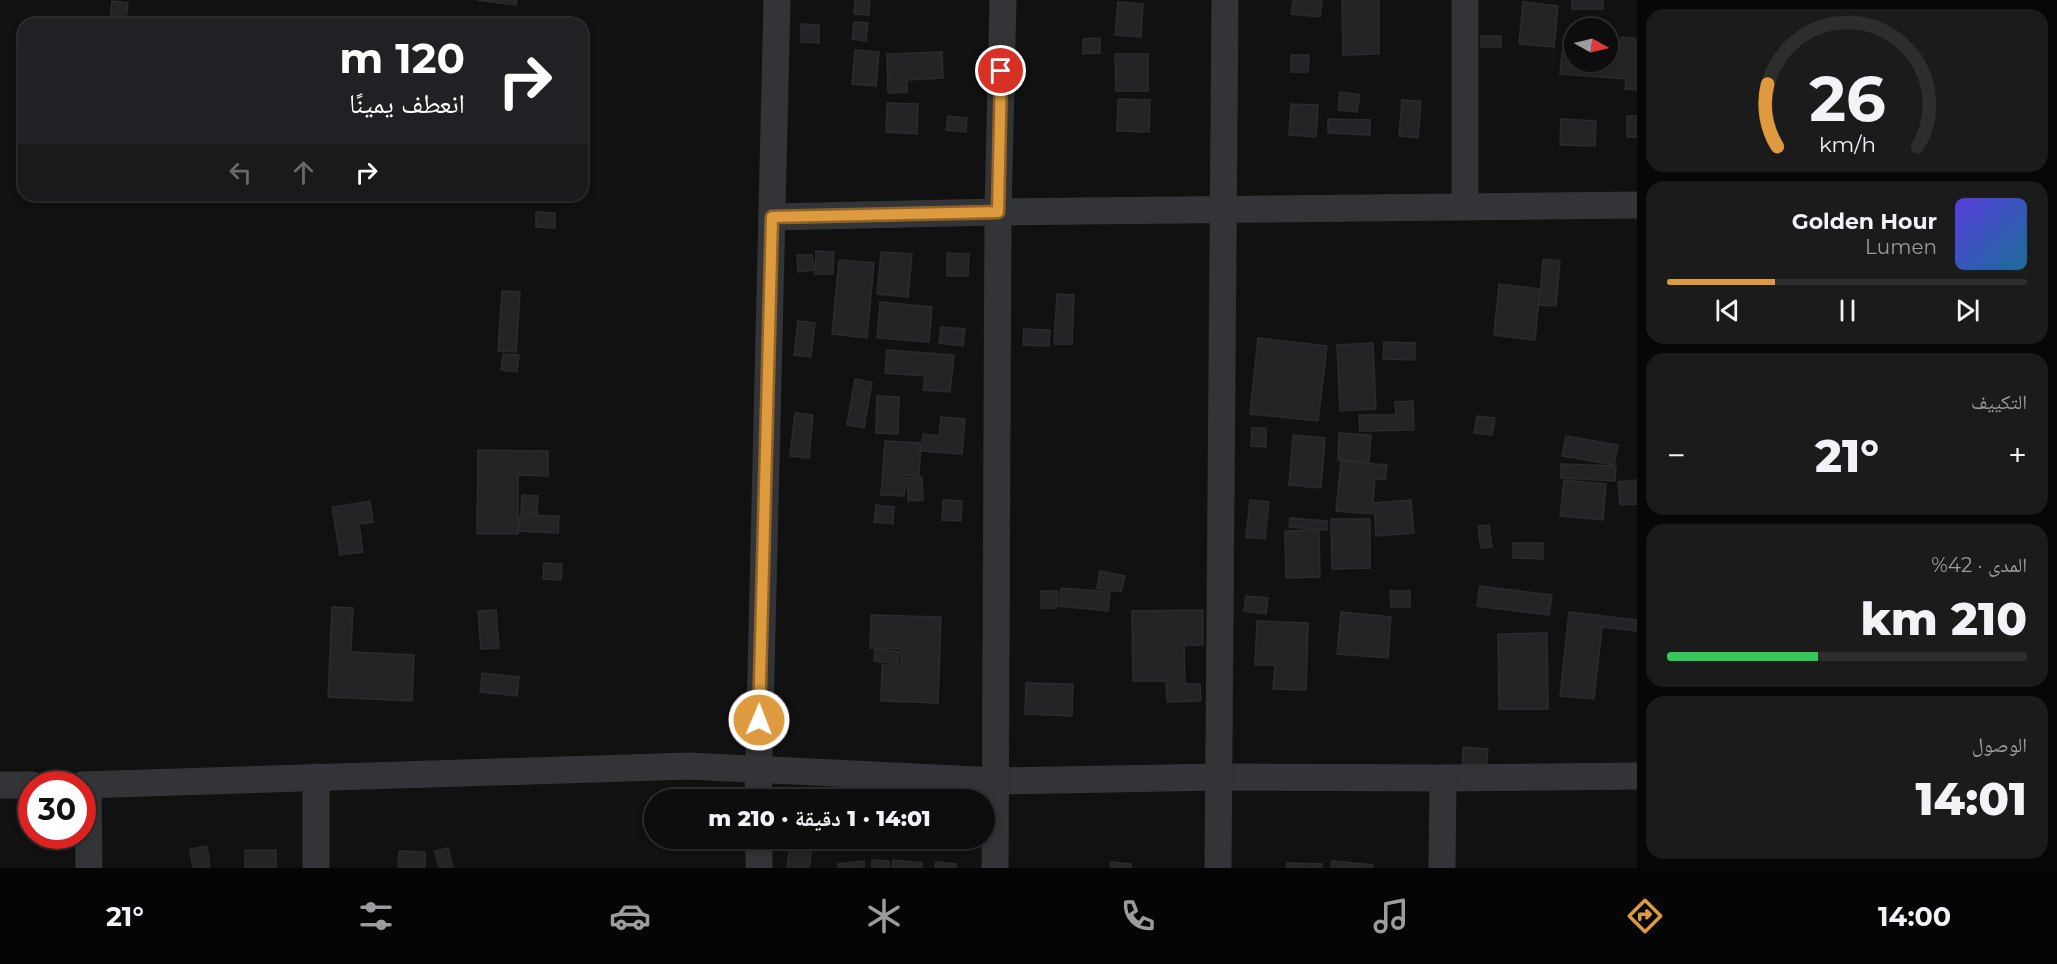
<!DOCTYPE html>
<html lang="ar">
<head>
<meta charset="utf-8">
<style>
	:root { --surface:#0d0d0e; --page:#1b1b1c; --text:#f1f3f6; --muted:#9a9c9e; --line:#2d2d2e; --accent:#de9a3e }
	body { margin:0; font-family:Montserrat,"Noto Naskh Arabic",sans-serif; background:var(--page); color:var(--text); direction:rtl; height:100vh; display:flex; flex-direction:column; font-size:22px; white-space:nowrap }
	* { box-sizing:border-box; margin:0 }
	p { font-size:20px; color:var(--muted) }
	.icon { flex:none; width:33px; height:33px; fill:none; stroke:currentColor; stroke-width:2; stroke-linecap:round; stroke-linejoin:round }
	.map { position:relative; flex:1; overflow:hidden; direction:ltr }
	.sheet { display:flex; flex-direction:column; gap:9px; padding:9px; background:#070708; width:420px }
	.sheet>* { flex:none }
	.banner { position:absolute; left:18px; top:18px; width:570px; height:183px; border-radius:18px; box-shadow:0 3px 9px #0003,0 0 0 2px var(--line); direction:rtl; background:#202124; color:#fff; overflow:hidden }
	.needle { width:39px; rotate:98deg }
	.fabs { position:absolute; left:1564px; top:18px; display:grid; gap:12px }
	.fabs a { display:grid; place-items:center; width:54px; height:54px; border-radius:50%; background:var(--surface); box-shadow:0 3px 9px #0003,0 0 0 2px var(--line); font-size:30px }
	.speed { position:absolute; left:18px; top:771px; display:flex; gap:12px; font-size:30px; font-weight:700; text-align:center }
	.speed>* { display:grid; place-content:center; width:78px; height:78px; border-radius:50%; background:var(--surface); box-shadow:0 3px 9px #0003,0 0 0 2px var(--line); line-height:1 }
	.speed .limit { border:9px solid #d22; background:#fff; color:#111 }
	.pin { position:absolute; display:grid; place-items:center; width:51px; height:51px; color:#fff; margin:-26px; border:3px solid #fff; border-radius:50%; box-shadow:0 2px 6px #0007 }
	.me { position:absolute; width:66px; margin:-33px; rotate:1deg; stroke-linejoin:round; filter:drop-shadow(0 0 4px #0008) }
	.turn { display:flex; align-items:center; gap:21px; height:126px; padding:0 24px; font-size:27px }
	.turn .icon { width:78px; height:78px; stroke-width:2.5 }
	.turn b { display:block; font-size:42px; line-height:51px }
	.lanes { display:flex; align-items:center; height:57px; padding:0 24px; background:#0003; justify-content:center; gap:30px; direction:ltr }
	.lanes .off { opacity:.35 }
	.big { font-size:45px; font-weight:800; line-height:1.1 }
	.sheet .card { flex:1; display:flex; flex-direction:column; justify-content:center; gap:9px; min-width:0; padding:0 21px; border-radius:18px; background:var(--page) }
	.sheet .dial { align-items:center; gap:0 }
	.dial svg { height:156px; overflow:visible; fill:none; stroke:var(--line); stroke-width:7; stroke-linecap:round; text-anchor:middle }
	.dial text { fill:var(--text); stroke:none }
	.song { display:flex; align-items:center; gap:18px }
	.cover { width:72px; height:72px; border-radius:9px; background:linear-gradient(135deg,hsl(250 70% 55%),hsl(200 70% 35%)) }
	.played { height:6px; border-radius:3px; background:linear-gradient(90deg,var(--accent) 30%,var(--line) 30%) }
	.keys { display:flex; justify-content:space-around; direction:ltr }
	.heat { display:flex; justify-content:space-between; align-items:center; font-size:33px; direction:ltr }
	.charge { height:9px; border-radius:4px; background:linear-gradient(90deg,#34c759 42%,var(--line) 0) }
	.trip { position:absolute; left:644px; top:789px; width:351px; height:60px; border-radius:30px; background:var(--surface); box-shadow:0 3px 9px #0003,0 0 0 2px var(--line); font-weight:800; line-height:60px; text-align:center; direction:rtl }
	.menu { display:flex; height:96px; justify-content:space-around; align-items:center; background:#050506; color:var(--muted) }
	.menu .icon { width:42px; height:42px }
	.menu .active { color:var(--accent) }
	.menu b { font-size:27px; color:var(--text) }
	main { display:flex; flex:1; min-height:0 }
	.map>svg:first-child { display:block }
	.building { fill:#242426; stroke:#2b2b2e; stroke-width:1.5 }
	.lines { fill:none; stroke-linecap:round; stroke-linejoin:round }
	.minor { stroke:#323437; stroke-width:27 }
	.route-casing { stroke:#906428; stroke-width:15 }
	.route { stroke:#de9a3e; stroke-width:10 }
</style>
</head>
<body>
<main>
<section class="sheet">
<div class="card dial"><svg viewBox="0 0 100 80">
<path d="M14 69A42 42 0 1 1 86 69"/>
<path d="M14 69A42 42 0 0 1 9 37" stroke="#de9a3e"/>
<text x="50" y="56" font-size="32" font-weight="700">26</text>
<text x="50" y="72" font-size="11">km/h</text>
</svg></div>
<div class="card">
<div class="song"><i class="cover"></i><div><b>Golden Hour</b><p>Lumen</p></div></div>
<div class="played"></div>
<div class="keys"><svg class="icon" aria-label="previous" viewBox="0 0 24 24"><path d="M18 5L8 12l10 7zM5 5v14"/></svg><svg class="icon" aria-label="pause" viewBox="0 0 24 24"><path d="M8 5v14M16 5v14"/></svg><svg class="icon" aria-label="next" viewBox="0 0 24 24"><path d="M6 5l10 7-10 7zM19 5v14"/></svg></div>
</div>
<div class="card"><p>التكييف</p>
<div class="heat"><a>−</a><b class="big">21°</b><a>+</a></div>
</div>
<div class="card"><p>المدى · 42%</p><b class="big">210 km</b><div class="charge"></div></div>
<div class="card"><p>الوصول</p><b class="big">14:01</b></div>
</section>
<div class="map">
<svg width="1637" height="868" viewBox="0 0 1637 868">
	<rect width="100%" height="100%" fill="#111112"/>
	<g class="building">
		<path d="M 477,0 L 517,0 L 516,5 Z"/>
		<path d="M 855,0 L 870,0 L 869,15 L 854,14 Z"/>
		<path d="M 1293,0 L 1322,0 L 1320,17 L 1291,14 Z"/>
		<path d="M 1342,0 L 1379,0 L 1379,54 L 1343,55 Z"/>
		<rect x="1572" y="0" width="31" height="9"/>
		<path d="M 112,1 L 128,3 L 126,19 L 110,18 Z"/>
		<path d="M 1118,2 L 1143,4 L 1141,37 L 1115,35 Z"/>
		<path d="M 1523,2 L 1558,6 L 1554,47 L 1519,44 Z"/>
		<path d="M 854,22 L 868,23 L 866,41 L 852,39 Z"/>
		<path d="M 801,24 L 819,25 L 819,43 L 801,42 Z"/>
		<rect x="1481" y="36" width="20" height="11"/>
		<path d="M 1621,37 L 1637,39 L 1637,90 L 1625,89 L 1626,79 L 1560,74 L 1562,52 L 1575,53 L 1575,62 L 1608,62 L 1608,56 L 1619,57 Z"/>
		<path d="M 1100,38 L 1100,53 L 1083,54 L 1083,39 Z"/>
		<path d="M 855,50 L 879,52 L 876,86 L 852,84 Z"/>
		<path d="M 942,52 L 943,78 L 907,80 L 907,92 L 888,93 L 887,54 Z"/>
		<path d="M 1115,54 L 1148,54 L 1148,91 L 1116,91 Z"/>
		<path d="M 1291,55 L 1309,55 L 1308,72 L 1291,72 Z"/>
		<path d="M 1340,92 L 1360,95 L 1357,112 L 1338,110 Z"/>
		<path d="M 1118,99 L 1150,100 L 1149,132 L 1117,131 Z"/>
		<path d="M 1402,100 L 1421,101 L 1418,138 L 1399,136 Z"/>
		<path d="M 887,103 L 918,104 L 917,134 L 886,132 Z"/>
		<path d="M 1291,104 L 1318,105 L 1316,137 L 1289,135 Z"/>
		<path d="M 948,116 L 967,118 L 966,132 L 946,130 Z"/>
		<rect x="1627" y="116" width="10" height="21"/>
		<path d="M 1328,119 L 1370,120 L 1370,135 L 1328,133 Z"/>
		<path d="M 1561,119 L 1596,121 L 1595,146 L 1560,145 Z"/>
		<path d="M 536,212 L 555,213 L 555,228 L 536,227 Z"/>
		<path d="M 816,251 L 834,252 L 833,274 L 815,274 Z"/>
		<path d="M 881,252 L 912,254 L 908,297 L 877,294 Z"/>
		<path d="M 947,253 L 969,254 L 968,276 L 947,276 Z"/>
		<path d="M 797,255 L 812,255 L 814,270 L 798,272 Z"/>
		<path d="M 1543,259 L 1560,261 L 1556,306 L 1539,305 Z"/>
		<path d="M 839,260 L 874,263 L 867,338 L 832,334 Z"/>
		<path d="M 1499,284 L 1540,289 L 1535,340 L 1494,335 Z"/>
		<path d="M 502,291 L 520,292 L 516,352 L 498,351 Z"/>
		<path d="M 1057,294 L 1074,295 L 1072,344 L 1054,344 Z"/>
		<path d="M 880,302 L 932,307 L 929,342 L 877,338 Z"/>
		<path d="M 798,321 L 815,323 L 811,357 L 794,355 Z"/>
		<path d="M 941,327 L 965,329 L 963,346 L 939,343 Z"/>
		<path d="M 1024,329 L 1050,330 L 1049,346 L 1023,345 Z"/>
		<path d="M 1258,338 L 1327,346 L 1318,421 L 1250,414 Z"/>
		<path d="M 1384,342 L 1415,343 L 1415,360 L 1383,359 Z"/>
		<path d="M 1373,343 L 1376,409 L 1340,411 L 1337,345 Z"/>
		<path d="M 887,350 L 954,355 L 950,392 L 923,390 L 925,376 L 885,373 Z"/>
		<path d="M 503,354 L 519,355 L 517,372 L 501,370 Z"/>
		<path d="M 855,379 L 872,382 L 864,428 L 847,425 Z"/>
		<path d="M 877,396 L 899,397 L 898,434 L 876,433 Z"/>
		<path d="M 1413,401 L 1414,430 L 1360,431 L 1359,415 L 1396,415 L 1395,402 Z"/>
		<path d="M 795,413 L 813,415 L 809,458 L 790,456 Z"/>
		<path d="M 1477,416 L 1495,418 L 1492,435 L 1474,433 Z"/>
		<path d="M 941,417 L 965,419 L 962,454 L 921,451 L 923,434 L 939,436 Z"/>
		<path d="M 1252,428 L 1266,428 L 1266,447 L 1251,446 Z"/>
		<path d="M 1339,433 L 1371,435 L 1369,462 L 1338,460 Z"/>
		<path d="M 1293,435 L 1325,438 L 1321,488 L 1289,485 Z"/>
		<path d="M 1566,436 L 1618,445 L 1614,465 L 1562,456 Z"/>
		<path d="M 885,441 L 921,443 L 919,476 L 906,475 L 904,496 L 881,495 Z"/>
		<path d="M 478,450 L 548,451 L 548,476 L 518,475 L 518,534 L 477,534 Z"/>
		<path d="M 1341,461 L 1387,465 L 1385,480 L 1375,479 L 1372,514 L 1336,511 Z"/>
		<path d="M 1561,464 L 1616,466 L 1615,481 L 1561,478 Z"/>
		<path d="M 922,477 L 923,500 L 908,501 L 907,478 Z"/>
		<path d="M 1564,480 L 1606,484 L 1603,520 L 1560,516 Z"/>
		<path d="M 1637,480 L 1637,504 L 1620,505 L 1618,482 Z"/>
		<path d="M 522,495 L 538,496 L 537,514 L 521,513 Z"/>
		<path d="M 943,500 L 962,501 L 961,521 L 942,520 Z"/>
		<path d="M 1250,500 L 1269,502 L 1265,539 L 1246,537 Z"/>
		<path d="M 1411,500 L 1414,533 L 1376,536 L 1374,503 Z"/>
		<path d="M 370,501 L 373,522 L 359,524 L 363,552 L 340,555 L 332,507 Z"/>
		<path d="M 876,505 L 894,507 L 893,524 L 874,522 Z"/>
		<path d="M 520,515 L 559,516 L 558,533 L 519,531 Z"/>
		<path d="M 1290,518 L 1327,521 L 1327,530 L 1289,527 Z"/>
		<path d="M 1331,519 L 1370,519 L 1370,568 L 1332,569 Z"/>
		<path d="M 1489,525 L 1492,547 L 1481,548 L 1478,526 Z"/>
		<path d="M 1319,530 L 1320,577 L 1286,578 L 1285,531 Z"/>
		<path d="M 1513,543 L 1543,543 L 1543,559 L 1513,558 Z"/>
		<path d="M 544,563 L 562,564 L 561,580 L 543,579 Z"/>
		<path d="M 1100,571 L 1125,576 L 1121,592 L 1097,588 Z"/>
		<path d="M 1480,586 L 1552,595 L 1549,615 L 1477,606 Z"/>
		<path d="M 1061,588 L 1110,592 L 1108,611 L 1059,606 Z"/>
		<path d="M 1041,591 L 1058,591 L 1057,608 L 1041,608 Z"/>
		<path d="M 1390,591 L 1410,591 L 1410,607 L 1391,607 Z"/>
		<path d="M 1246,596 L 1268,598 L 1266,614 L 1244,611 Z"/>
		<path d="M 332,607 L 353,608 L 351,652 L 414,655 L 412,701 L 328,697 Z"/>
		<path d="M 496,610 L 499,648 L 481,649 L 478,611 Z"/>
		<path d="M 1203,610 L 1203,645 L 1184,645 L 1185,684 L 1200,684 L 1201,701 L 1167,702 L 1166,681 L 1133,681 L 1132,611 Z"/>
		<path d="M 1341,612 L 1391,617 L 1388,658 L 1337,654 Z"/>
		<path d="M 1569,612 L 1637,620 L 1637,631 L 1602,627 L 1594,699 L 1560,696 Z"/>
		<path d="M 871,615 L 941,617 L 938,703 L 881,701 L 882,665 L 901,665 L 901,649 L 870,648 Z"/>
		<path d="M 1257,621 L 1308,623 L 1306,690 L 1273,689 L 1275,665 L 1255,665 Z"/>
		<path d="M 1547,633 L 1548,709 L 1499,709 L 1498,634 Z"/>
		<path d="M 875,649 L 899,652 L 898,664 L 874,661 Z"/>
		<path d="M 482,673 L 519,677 L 517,696 L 480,692 Z"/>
		<path d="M 1026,683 L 1073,684 L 1072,716 L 1025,714 Z"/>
		<path d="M 1463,747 L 1488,749 L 1486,769 L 1462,768 Z"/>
		<path d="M 790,845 L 812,848 L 809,868 L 787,868 Z"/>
		<path d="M 207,846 L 210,868 L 193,868 L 190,849 Z"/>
		<path d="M 448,848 L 453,868 L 439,868 L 435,851 Z"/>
		<rect x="245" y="850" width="31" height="18"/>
		<path d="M 399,851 L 425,852 L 425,868 L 398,868 Z"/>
		<path d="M 872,860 L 889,861 L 889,868 L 872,868 Z"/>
		<path d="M 893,860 L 922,863 L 922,868 L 892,868 Z"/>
		<path d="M 864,861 L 864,868 L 838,868 L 838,864 Z"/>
		<path d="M 1332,861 L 1373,865 L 1373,868 L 1331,868 Z"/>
		<path d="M 936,862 L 956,864 L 956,868 L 935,868 Z"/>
		<path d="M 1111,862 L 1131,864 L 1131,868 L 1110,868 Z"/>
		<path d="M 1287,863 L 1322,864 L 1322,868 L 1286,868 Z"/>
	</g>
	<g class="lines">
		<g class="minor">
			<path d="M 1465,207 L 1465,0"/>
			<path d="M 772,217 L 998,212 L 1637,205"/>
			<path d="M 316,777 L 316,868"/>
			<path d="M 0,785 L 32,785"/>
			<path d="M 82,785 L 689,766 L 997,781 L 1219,777 L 1443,778 L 1637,776"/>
			<path d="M 88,785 L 89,868"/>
			<path d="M 758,800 L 777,0"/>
			<path d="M 759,838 L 759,868"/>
			<path d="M 995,868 L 998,212 L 1003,0"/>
			<path d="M 1218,868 L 1225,0"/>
			<path d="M 1442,868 L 1443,778"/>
		</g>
	</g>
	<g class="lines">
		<defs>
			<path id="route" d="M 759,720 L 772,217 L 998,212 L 1001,71"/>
		</defs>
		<use href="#route" class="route-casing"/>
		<use href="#route" class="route"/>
	</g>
</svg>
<div class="fabs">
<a><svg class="needle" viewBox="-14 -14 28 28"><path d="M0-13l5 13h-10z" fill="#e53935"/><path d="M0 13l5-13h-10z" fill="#9a9c9e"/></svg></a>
</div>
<div class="speed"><div class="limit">30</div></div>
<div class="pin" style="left:1001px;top:71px;background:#d93025"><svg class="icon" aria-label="arrive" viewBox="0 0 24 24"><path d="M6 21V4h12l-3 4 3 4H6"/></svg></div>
<svg class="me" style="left:759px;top:720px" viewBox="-20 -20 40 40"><circle r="17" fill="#de9a3e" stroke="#fff" stroke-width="3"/><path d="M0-11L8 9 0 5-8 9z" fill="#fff"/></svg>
<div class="trip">14:01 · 1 دقيقة · 210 m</div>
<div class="banner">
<div class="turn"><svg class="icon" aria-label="right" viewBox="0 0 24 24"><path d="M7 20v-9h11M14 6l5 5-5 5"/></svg><div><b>120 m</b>انعطف يمينًا</div></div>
<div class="lanes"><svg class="icon off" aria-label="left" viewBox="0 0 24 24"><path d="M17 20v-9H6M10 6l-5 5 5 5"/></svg><svg class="icon off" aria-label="ahead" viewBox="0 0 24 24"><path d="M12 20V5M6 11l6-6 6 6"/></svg><svg class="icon" aria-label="right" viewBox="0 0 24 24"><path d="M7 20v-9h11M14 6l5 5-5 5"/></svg></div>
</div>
</div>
</main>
<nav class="menu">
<b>14:00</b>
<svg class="icon active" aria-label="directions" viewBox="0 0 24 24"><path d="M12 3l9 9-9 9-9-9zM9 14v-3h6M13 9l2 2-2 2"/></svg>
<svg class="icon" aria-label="music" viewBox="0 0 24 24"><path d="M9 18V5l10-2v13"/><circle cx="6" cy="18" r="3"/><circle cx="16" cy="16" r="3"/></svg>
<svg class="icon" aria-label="phone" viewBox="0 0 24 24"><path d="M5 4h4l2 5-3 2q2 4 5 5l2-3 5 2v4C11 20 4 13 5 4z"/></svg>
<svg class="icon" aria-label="climate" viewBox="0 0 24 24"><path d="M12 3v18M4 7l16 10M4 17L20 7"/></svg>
<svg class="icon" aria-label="car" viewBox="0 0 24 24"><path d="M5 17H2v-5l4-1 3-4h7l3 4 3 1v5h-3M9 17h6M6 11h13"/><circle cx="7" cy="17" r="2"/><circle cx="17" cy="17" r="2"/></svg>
<svg class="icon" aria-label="filters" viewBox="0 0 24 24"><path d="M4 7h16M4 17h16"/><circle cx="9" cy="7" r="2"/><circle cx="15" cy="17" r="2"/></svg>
<b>21°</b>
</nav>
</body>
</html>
